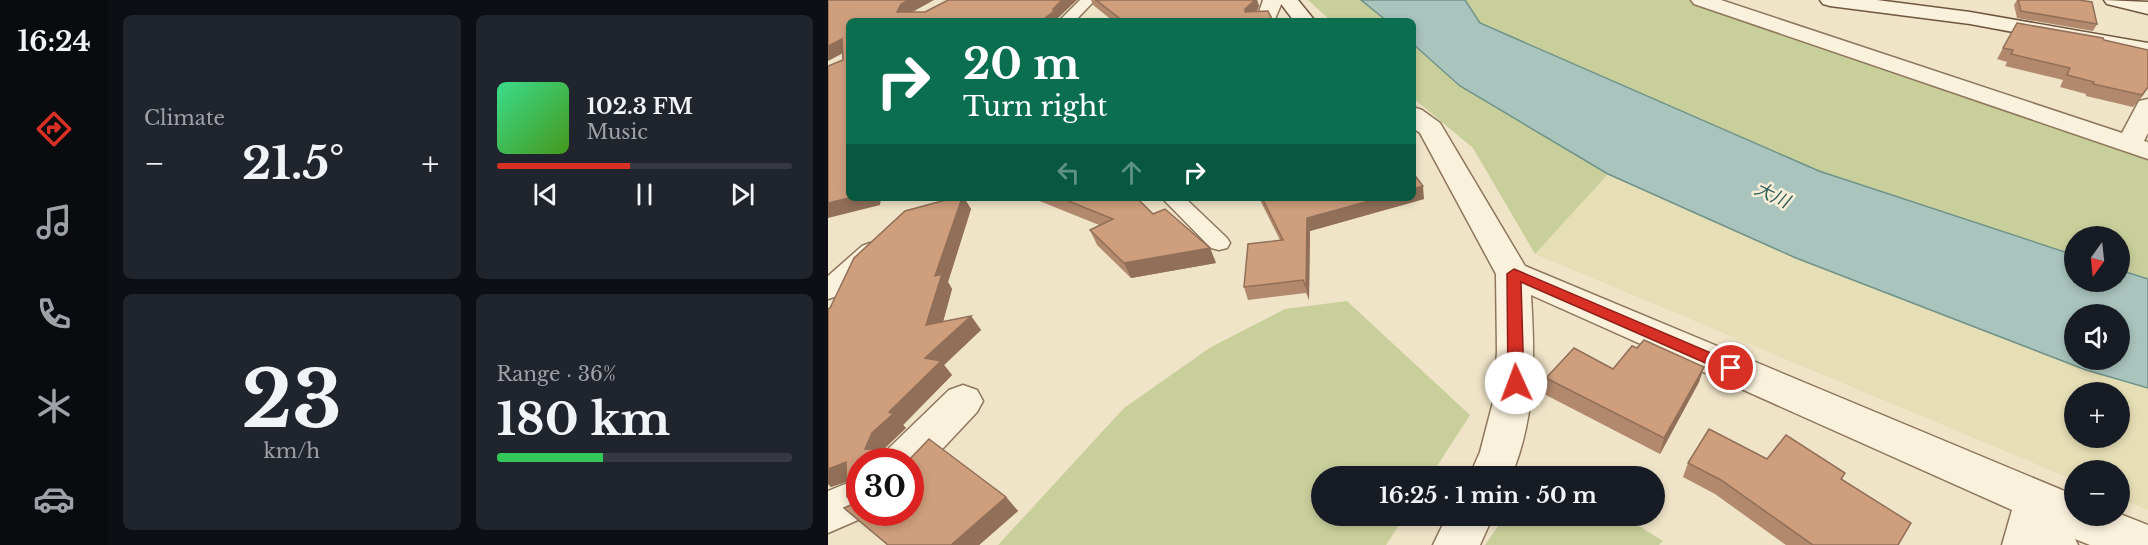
<!DOCTYPE html>
<html lang="en">
<head>
<meta charset="utf-8">
<style>
	:root { --surface:#171b24; --page:#20242c; --text:#f1f3f6; --muted:#9ea1a6; --line:#363941; --accent:#d93025 }
	body { margin:0; font-family:"Libre Baskerville","Noto Sans JP",serif; background:var(--page); color:var(--text); height:100vh; display:flex; flex-direction:column; font-size:22px; white-space:nowrap }
	* { box-sizing:border-box; margin:0 }
	p { font-size:20px; color:var(--muted) }
	.icon { flex:none; width:33px; height:33px; fill:none; stroke:currentColor; stroke-width:2; stroke-linecap:round; stroke-linejoin:round }
	.map { position:relative; flex:1; overflow:hidden }
	.panel { display:flex; flex-direction:column; gap:15px; padding:15px; background:#0d0f14; width:720px }
	.panel>* { flex:none }
	.hud { position:absolute; left:18px; top:18px; width:570px; height:183px; border-radius:9px; box-shadow:0 3px 9px #0003; background:#0b6e4f; color:#fff; overflow:hidden }
	.needle { width:39px; rotate:195deg }
	.fabs { position:absolute; left:1236px; top:226px; display:grid; gap:12px }
	.fabs a { display:grid; place-items:center; width:66px; height:66px; border-radius:50%; background:var(--surface); box-shadow:0 3px 9px #0003; font-size:30px }
	.speed { position:absolute; left:18px; top:448px; display:flex; gap:12px; font-size:30px; font-weight:700; text-align:center }
	.speed>* { display:grid; place-content:center; width:78px; height:78px; border-radius:50%; background:var(--surface); box-shadow:0 3px 9px #0003; line-height:1 }
	.speed .limit { border:9px solid #d22; background:#fff; color:#111 }
	.pin { position:absolute; display:grid; place-items:center; width:51px; height:51px; color:#fff; margin:-26px; border:3px solid #fff; border-radius:50%; box-shadow:0 2px 6px #0007 }
	.me { position:absolute; width:66px; margin:-33px; rotate:358deg; stroke-linejoin:round; filter:drop-shadow(0 0 4px #0008) }
	.turn { display:flex; align-items:center; gap:21px; height:126px; padding:0 18px; font-size:27px }
	.turn .icon { width:78px; height:78px; stroke-width:2.5 }
	.turn b { display:block; font-size:42px; line-height:51px }
	.lanes { display:flex; align-items:center; height:57px; padding:0 18px; background:#0003; justify-content:center; gap:30px; direction:ltr }
	.lanes .off { opacity:.35 }
	.big { font-size:45px; font-weight:700; line-height:1.1 }
	.panel .card { flex:1; display:flex; flex-direction:column; justify-content:center; gap:9px; min-width:0; padding:0 21px; border-radius:9px; background:var(--page) }
	.panel .dial { align-items:center; gap:0 }
	.dial b { font-size:78px; line-height:1 }
	.song { display:flex; align-items:center; gap:18px }
	.cover { width:72px; height:72px; border-radius:9px; background:linear-gradient(135deg,hsl(150 70% 55%),hsl(100 70% 35%)) }
	.played { height:6px; border-radius:3px; background:linear-gradient(90deg,var(--accent) 45%,var(--line) 45%) }
	.keys { display:flex; justify-content:space-around; direction:ltr }
	.heat { display:flex; justify-content:space-between; align-items:center; font-size:33px; direction:ltr }
	.charge { height:9px; border-radius:4px; background:linear-gradient(90deg,#34c759 36%,var(--line) 0) }
	.panel .tiles { flex:1; display:grid; gap:15px; grid-template-columns:repeat(2,1fr) }
	.trip { position:absolute; left:483px; top:466px; width:354px; height:60px; border-radius:30px; background:var(--surface); box-shadow:0 3px 9px #0003; font-weight:700; line-height:60px; text-align:center }
	main { display:flex; flex:1; min-height:0 }
	.menu { display:flex; flex-direction:column; width:108px; justify-content:space-around; align-items:center; background:#090b0e; color:var(--muted) }
	.menu .icon { width:42px; height:42px }
	.menu .active { color:var(--accent) }
	.menu b { font-size:27px; color:var(--text) }
	.map>svg:first-child { display:block }
	.farmland { fill:#e6deb5; fill-rule:evenodd }
	.green { fill:#c9cf9b }
	.water { fill:#a9c4bc; stroke:#6f938a; stroke-width:1.5; fill-rule:evenodd }
	.lines { fill:none; stroke-linecap:round; stroke-linejoin:round }
	.lane-casing { stroke:#8d765c; stroke-width:3 }
	.street-casing { stroke:#8d765c; stroke-width:3 }
	.secondary-casing { stroke:#6f573f; stroke-width:3 }
	.lane { fill:#faf1dc; fill-rule:evenodd }
	.street { fill:#faf1dc; fill-rule:evenodd }
	.secondary { fill:#faf1dc; fill-rule:evenodd }
	.wall { fill:#b2896c }
	.shaded-wall { fill:#916f58 }
	.building { fill:#cf9f7d; stroke:#916f58; stroke-width:1.5 }
	.route { fill:#d93025; stroke:#8d1f18; stroke-width:1.5 }
	.labels { text-anchor:middle; stroke-width:5; stroke-linejoin:round; paint-order:stroke }
	.water-label { font-size:18px; font-style:italic; fill:#2f5d5a; stroke:#f7eed8 }
</style>
</head>
<body>
<main>
<nav class="menu">
<b>16:24</b>
<svg class="icon active" aria-label="directions" viewBox="0 0 24 24"><path d="M12 3l9 9-9 9-9-9zM9 14v-3h6M13 9l2 2-2 2"/></svg>
<svg class="icon" aria-label="music" viewBox="0 0 24 24"><path d="M9 18V5l10-2v13"/><circle cx="6" cy="18" r="3"/><circle cx="16" cy="16" r="3"/></svg>
<svg class="icon" aria-label="phone" viewBox="0 0 24 24"><path d="M5 4h4l2 5-3 2q2 4 5 5l2-3 5 2v4C11 20 4 13 5 4z"/></svg>
<svg class="icon" aria-label="climate" viewBox="0 0 24 24"><path d="M12 3v18M4 7l16 10M4 17L20 7"/></svg>
<svg class="icon" aria-label="car" viewBox="0 0 24 24"><path d="M5 17H2v-5l4-1 3-4h7l3 4 3 1v5h-3M9 17h6M6 11h13"/><circle cx="7" cy="17" r="2"/><circle cx="17" cy="17" r="2"/></svg>
</nav>
<section class="panel">
<div class="tiles">
<div class="card"><p>Climate</p>
<div class="heat"><a>−</a><b class="big">21.5°</b><a>+</a></div>
</div>
<div class="card">
<div class="song"><i class="cover"></i><div><b>102.3 FM</b><p>Music</p></div></div>
<div class="played"></div>
<div class="keys"><svg class="icon" aria-label="previous" viewBox="0 0 24 24"><path d="M18 5L8 12l10 7zM5 5v14"/></svg><svg class="icon" aria-label="pause" viewBox="0 0 24 24"><path d="M8 5v14M16 5v14"/></svg><svg class="icon" aria-label="next" viewBox="0 0 24 24"><path d="M6 5l10 7-10 7zM19 5v14"/></svg></div>
</div>
<div class="card dial"><b>23</b><p>km/h</p></div>
<div class="card"><p>Range · 36%</p><b class="big">180 km</b><div class="charge"></div></div>
</div>
</section>
<div class="map">
<svg width="1320" height="545" viewBox="0 0 1320 545">
	<rect width="100%" height="100%" fill="#f0e4c8"/>
	<path class="farmland" d="M 780,174 L 968,258 L 1258,370 L 1320,388 L 1320,510 L 1292,499 L 1292,471 L 1246,471 L 1246,480 L 707,254 ZM 1246,393 L 1292,393 L 1292,438 L 1246,438 Z"/>
	<g class="green">
		<path d="M 480,0 L 533,0 L 559,21 L 503,21 Z"/>
		<path d="M 637,0 L 864,0 L 1320,152 L 1320,279 L 1292,270 L 1292,237 L 1246,237 L 1246,255 L 991,171 L 652,23 Z"/>
		<path d="M 585,44 L 632,86 L 780,174 L 707,254 L 645,148 L 585,98 Z"/>
		<path d="M 519,301 L 642,415 L 602,477 L 494,477 L 494,516 L 577,516 L 558,545 L 170,545 L 296,408 L 383,347 L 457,309 Z"/>
		<path d="M 677,516 L 795,516 L 835,541 L 831,545 L 657,545 Z"/>
	</g>
	<path class="water" d="M 533,0 L 637,0 L 652,23 L 991,171 L 1246,255 L 1246,282 L 1292,282 L 1292,270 L 1320,279 L 1320,388 L 1258,370 L 968,258 L 780,174 L 632,86 L 585,44 L 585,21 L 559,21 ZM 1246,315 L 1292,315 L 1292,360 L 1246,360 Z"/>
	<g class="lines">
		<defs>
			<g id="lane">
				<path d="M 252,0 L 267,0 L 247,21 L 231,21 Z"/>
				<path d="M 334,198 L 357,198 L 399,238 L 402,243 L 399,248 L 391,250 L 383,248 Z"/>
				<path d="M 42,243 L 50,246 L 54,251 L 50,256 L 9,296 L 0,299 L 0,276 L 34,246 Z"/>
			</g>
			<g id="street">
				<path d="M 435,0 L 455,0 L 447,19 L 421,21 L 431,12 Z"/>
				<path d="M 863,0 L 893,0 L 1294,133 L 1311,101 L 1320,99 L 1320,133 L 1316,141 L 1320,142 L 1320,159 L 866,4 Z"/>
				<path d="M 585,107 L 594,110 L 612,123 L 697,266 L 1246,495 L 1246,516 L 1292,516 L 1292,514 L 1320,525 L 1320,545 L 1262,545 L 1247,539 L 1250,545 L 1174,545 L 1184,510 L 703,295 C 707,361 708,415 683,477 L 641,477 L 652,452 L 665,402 L 669,352 L 668,274 L 592,133 L 585,128 Z"/>
				<path d="M 135,385 L 149,390 L 155,401 L 149,412 L 90,475 L 82,478 L 82,462 L 54,462 L 60,449 L 121,390 Z"/>
				<path d="M 32,478 L 32,513 L 46,513 L 0,533 L 0,491 Z"/>
				<path d="M 619,516 L 665,516 L 652,545 L 605,545 Z"/>
			</g>
			<g id="secondary">
				<path d="M 450,0 L 470,0 L 487,21 L 466,21 Z"/>
				<path d="M 992,0 L 1049,0 L 1142,12 L 1320,43 L 1320,57 L 1142,24 L 1002,6 L 995,4 Z"/>
				<path d="M 1276,0 L 1320,2 L 1320,14 L 1279,4 Z"/>
			</g>
		</defs>
		<use href="#lane" class="lane-casing"/>
		<use href="#street" class="street-casing"/>
		<use href="#secondary" class="secondary-casing"/>
		<use href="#lane" class="lane"/>
		<use href="#street" class="street"/>
		<use href="#secondary" class="secondary"/>
	</g>
	<g class="wall">
		<path d="M 263,0 L 429,0 L 431,6 L 428,11 L 445,21 L 285,21 L 265,5 Z"/>
		<path d="M 1189,0 L 1251,0 L 1269,24 L 1265,31 L 1189,18 L 1186,5 Z"/>
		<path d="M 1276,40 L 1320,88 L 1305,107 L 1258,96 L 1258,94 L 1232,87 L 1235,80 L 1177,66 L 1179,62 L 1169,59 L 1175,48 Z"/>
		<path d="M 125,198 L 136,198 L 143,209 L 120,282 L 124,289 L 115,322 L 143,316 L 153,330 L 116,365 L 124,375 L 75,425 L 78,428 L 58,447 L 57,450 L 66,450 L 78,462 L 32,462 L 32,513 L 82,513 L 82,462 L 79,462 L 101,439 L 178,497 L 190,511 L 151,545 L 60,545 L 16,508 L 26,503 L 19,497 L 18,482 L 3,487 L 0,484 L 0,309 L 2,308 L 26,258 L 77,211 Z"/>
		<path d="M 204,198 L 309,198 L 325,214 L 382,248 L 388,263 L 303,278 L 269,245 L 262,230 L 271,225 Z"/>
		<path d="M 431,198 L 585,198 L 596,199 L 482,231 L 481,300 L 478,293 L 420,300 L 416,287 L 452,240 Z"/>
		<path d="M 809,348 L 876,367 L 871,382 L 832,454 L 716,394 L 718,378 L 785,369 Z"/>
		<path d="M 939,459 L 1017,473 L 1014,479 L 1070,545 L 958,545 L 887,494 L 855,477 L 860,463 Z"/>
	</g>
	<g class="shaded-wall">
		<path d="M 81,0 L 106,0 L 79,15 L 69,12 L 73,4 Z"/>
		<path d="M 234,0 L 249,0 L 229,19 L 229,21 L 213,21 Z"/>
		<path d="M 427,0 L 429,0 L 431,6 L 429,11 L 419,19 L 417,12 L 417,9 Z"/>
		<path d="M 14,39 L 21,50 L 0,61 L 0,46 Z"/>
		<path d="M 1320,88 L 1313,98 L 1305,107 L 1314,95 Z"/>
		<path d="M 595,186 L 596,199 L 482,231 L 481,300 L 478,287 L 479,218 L 552,198 L 585,198 L 585,189 Z"/>
		<path d="M 21,198 L 53,198 L 52,205 L 0,218 L 0,203 Z"/>
		<path d="M 134,198 L 136,198 L 143,209 L 120,282 L 124,289 L 110,340 L 98,325 L 107,276 Z"/>
		<path d="M 382,248 L 388,263 L 303,278 L 296,263 Z"/>
		<path d="M 143,316 L 153,330 L 116,365 L 124,375 L 75,425 L 78,428 L 58,447 L 52,462 L 37,449 L 44,433 L 61,412 L 97,358 Z"/>
		<path d="M 876,367 L 871,382 L 832,454 L 836,438 Z"/>
		<path d="M 66,450 L 78,462 L 66,462 Z"/>
		<path d="M 18,462 L 32,477 L 3,487 L 0,484 L 0,469 Z"/>
		<path d="M 178,497 L 190,511 L 151,545 L 123,545 Z"/>
	</g>
	<g class="building">
		<path d="M 0,0 L 81,0 L 73,4 L 69,12 L 97,12 L 120,0 L 234,0 L 225,9 L 225,12 L 213,21 L 21,21 L 21,198 L 0,203 L 0,66 L 15,60 L 14,39 L 0,46 Z"/>
		<path d="M 268,0 L 427,0 L 417,9 L 417,12 L 440,11 L 445,21 L 295,21 Z"/>
		<path d="M 1190,0 L 1251,0 L 1264,2 L 1269,24 L 1193,11 Z"/>
		<path d="M 1189,23 L 1275,38 L 1276,40 L 1320,50 L 1320,87 L 1314,95 L 1265,84 L 1266,82 L 1239,75 L 1242,68 L 1183,54 L 1185,50 L 1175,48 Z"/>
		<path d="M 585,173 L 595,186 L 585,189 Z"/>
		<path d="M 125,198 L 134,198 L 107,276 L 114,274 L 98,325 L 143,316 L 97,358 L 113,361 L 61,412 L 65,414 L 44,433 L 37,449 L 66,450 L 66,462 L 32,462 L 32,498 L 31,497 L 19,497 L 18,462 L 0,469 L 0,309 L 2,308 L 26,258 L 77,211 Z"/>
		<path d="M 233,198 L 309,198 L 325,214 L 337,209 L 382,248 L 296,263 L 262,230 L 285,219 Z"/>
		<path d="M 434,198 L 552,198 L 479,218 L 478,287 L 475,280 L 416,287 L 420,244 L 455,240 Z"/>
		<path d="M 816,340 L 876,367 L 836,438 L 718,378 L 746,348 L 785,369 L 804,346 L 809,348 Z"/>
		<path d="M 881,429 L 939,459 L 958,435 L 1017,473 L 1013,479 L 1083,523 L 1070,545 L 985,545 L 893,480 L 860,463 Z"/>
		<path d="M 101,439 L 178,497 L 123,545 L 60,545 L 16,508 L 32,501 L 32,513 L 82,513 L 82,462 L 79,462 Z"/>
	</g>
	<path class="route" d="M 686,269 L 909,364 L 911,368 L 909,372 L 898,372 L 693,282 L 696,383 L 694,387 L 688,389 L 683,387 L 680,383 L 679,274 Z"/>
	<g class="labels">
		<g class="water-label">
			<text transform="translate(944 195) rotate(25)" y="6">大川</text>
		</g>
	</g>
</svg>
<div class="fabs">
<a><svg class="needle" viewBox="-14 -14 28 28"><path d="M0-13l5 13h-10z" fill="#e53935"/><path d="M0 13l5-13h-10z" fill="#9ea1a6"/></svg></a>
<a><svg class="icon" aria-label="sound" viewBox="0 0 24 24"><path d="M4 9h4l5-4v14l-5-4H4zM17 9q2 3 0 6"/></svg></a>
<a>+</a>
<a>−</a>
</div>
<div class="speed"><div class="limit">30</div></div>
<div class="pin" style="left:903px;top:368px;background:#d93025"><svg class="icon" aria-label="arrive" viewBox="0 0 24 24"><path d="M6 21V4h12l-3 4 3 4H6"/></svg></div>
<svg class="me" style="left:688px;top:383px" viewBox="-20 -20 40 40"><circle r="19" fill="#fff"/><path d="M0-13L10 11 0 6-10 11z" fill="#d93025"/></svg>
<div class="trip">16:25 · 1 min · 50 m</div>
<div class="hud">
<div class="turn"><svg class="icon" aria-label="right" viewBox="0 0 24 24"><path d="M7 20v-9h11M14 6l5 5-5 5"/></svg><div><b>20 m</b>Turn right</div></div>
<div class="lanes"><svg class="icon off" aria-label="left" viewBox="0 0 24 24"><path d="M17 20v-9H6M10 6l-5 5 5 5"/></svg><svg class="icon off" aria-label="ahead" viewBox="0 0 24 24"><path d="M12 20V5M6 11l6-6 6 6"/></svg><svg class="icon" aria-label="right" viewBox="0 0 24 24"><path d="M7 20v-9h11M14 6l5 5-5 5"/></svg></div>
</div>
</div>
</main>
</body>
</html>
